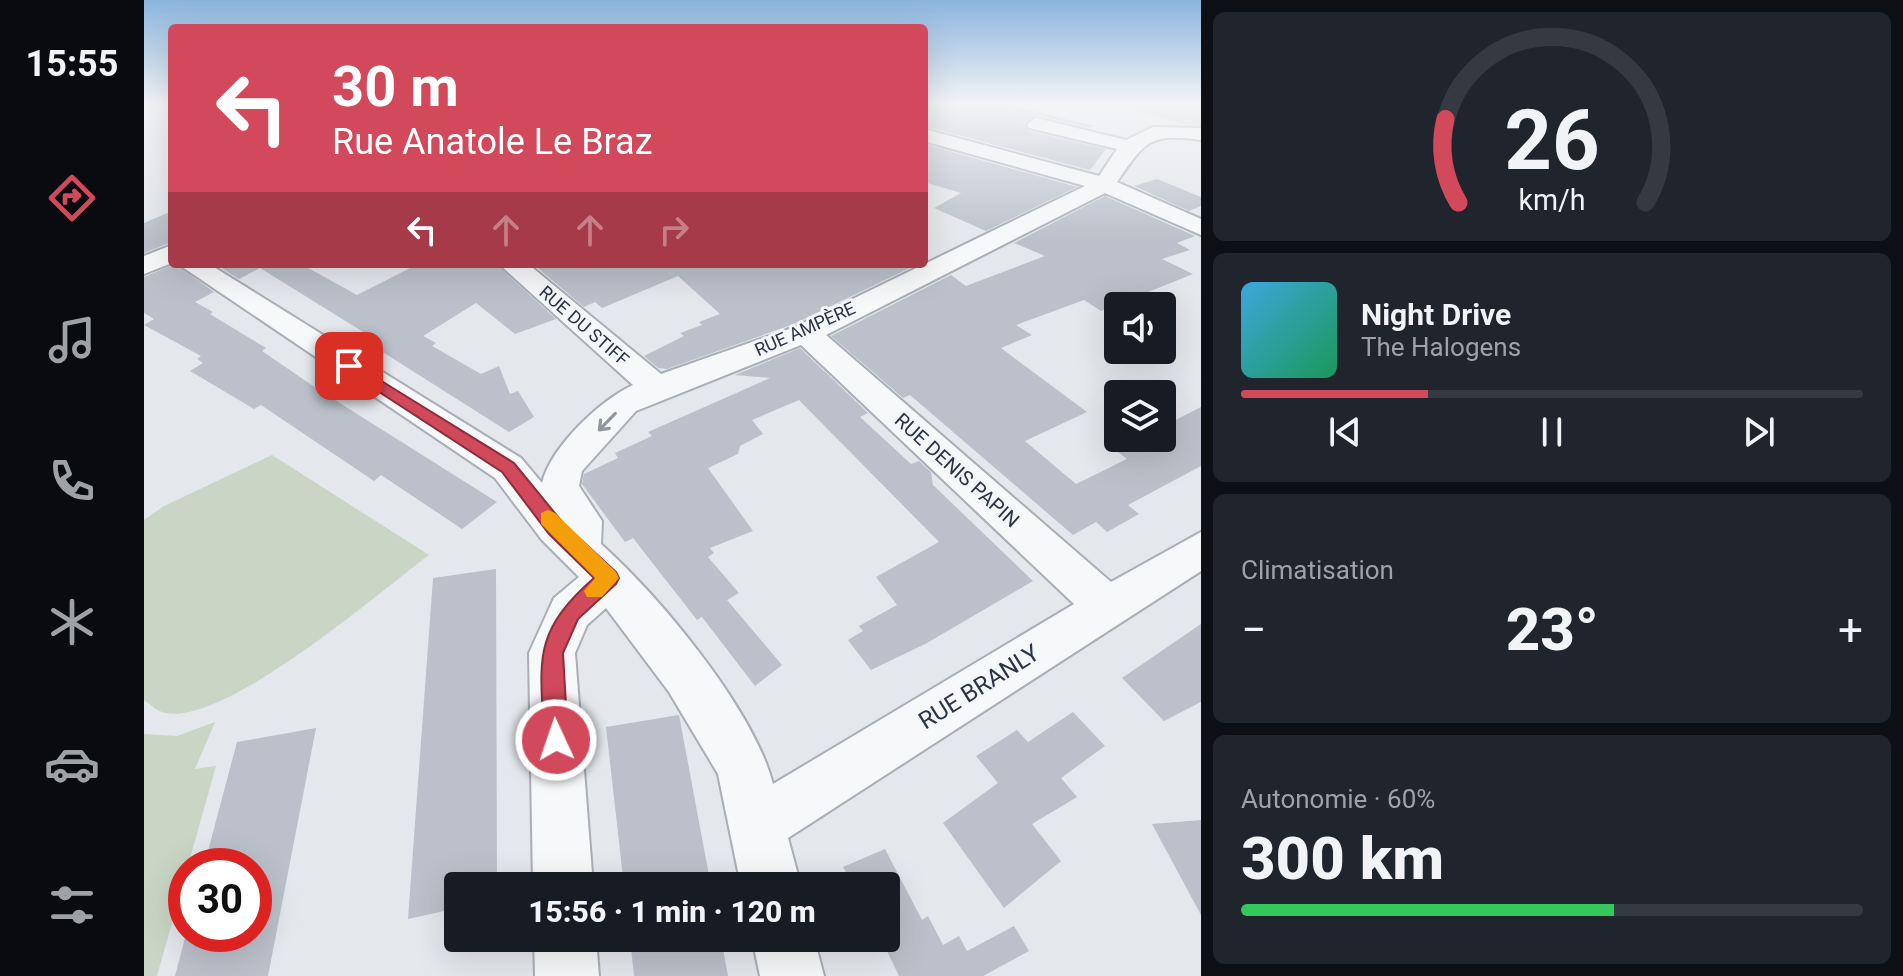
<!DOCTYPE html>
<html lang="fr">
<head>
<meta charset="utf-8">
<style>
	:root { --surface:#171b24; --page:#20242c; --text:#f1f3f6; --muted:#9ea1a6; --line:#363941; --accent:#d1495b }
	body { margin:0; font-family:Roboto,sans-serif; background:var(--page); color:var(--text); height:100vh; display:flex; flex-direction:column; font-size:30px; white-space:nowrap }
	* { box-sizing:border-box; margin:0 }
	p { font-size:26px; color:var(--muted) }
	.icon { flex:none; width:44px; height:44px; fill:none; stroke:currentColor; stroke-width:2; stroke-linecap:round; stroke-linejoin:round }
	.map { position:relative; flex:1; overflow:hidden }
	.panel { display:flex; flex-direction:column; gap:12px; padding:12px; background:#0d0f14; width:702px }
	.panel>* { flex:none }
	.top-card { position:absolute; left:24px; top:24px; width:760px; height:244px; border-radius:8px; box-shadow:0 8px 32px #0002; background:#d1495b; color:#fff; overflow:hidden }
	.buttons { position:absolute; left:960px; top:292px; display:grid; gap:16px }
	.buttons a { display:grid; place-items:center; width:72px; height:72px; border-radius:8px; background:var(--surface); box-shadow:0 8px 32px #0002; font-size:40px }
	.speed { position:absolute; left:24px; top:848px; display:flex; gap:16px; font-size:40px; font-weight:700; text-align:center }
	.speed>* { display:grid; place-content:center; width:104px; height:104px; border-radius:50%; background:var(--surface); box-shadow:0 8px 32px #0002; line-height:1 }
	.speed .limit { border:12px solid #d22; background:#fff; color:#111 }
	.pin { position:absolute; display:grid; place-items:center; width:68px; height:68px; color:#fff; margin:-34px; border-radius:16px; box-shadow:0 4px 12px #0006 }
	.me { position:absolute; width:88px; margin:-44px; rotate:357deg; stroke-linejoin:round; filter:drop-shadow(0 0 6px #0008) }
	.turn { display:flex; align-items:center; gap:28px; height:168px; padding:0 32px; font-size:36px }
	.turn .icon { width:104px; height:104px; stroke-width:2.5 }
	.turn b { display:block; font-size:56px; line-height:68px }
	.lanes { display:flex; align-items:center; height:76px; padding:0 32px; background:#0003; justify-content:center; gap:40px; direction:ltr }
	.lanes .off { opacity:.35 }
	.big { font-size:60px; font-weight:800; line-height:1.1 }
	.panel .widget { flex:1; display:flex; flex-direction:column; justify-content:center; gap:12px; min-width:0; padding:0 28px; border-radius:12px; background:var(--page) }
	.panel .dial { align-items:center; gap:0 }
	.dial svg { height:208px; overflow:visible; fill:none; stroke:var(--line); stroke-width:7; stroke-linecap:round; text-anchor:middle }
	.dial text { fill:var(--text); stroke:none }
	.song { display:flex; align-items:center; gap:24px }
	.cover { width:96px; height:96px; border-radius:12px; background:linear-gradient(135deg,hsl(200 70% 55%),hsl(150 70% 35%)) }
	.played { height:8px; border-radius:4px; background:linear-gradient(90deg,var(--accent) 30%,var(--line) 30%) }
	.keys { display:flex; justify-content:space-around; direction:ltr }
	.heat { display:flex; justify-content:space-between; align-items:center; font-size:44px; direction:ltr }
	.charge { height:12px; border-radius:6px; background:linear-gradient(90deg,#34c759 60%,var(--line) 0) }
	.trip { position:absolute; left:300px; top:872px; width:456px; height:80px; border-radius:8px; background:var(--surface); box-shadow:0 8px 32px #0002; font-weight:800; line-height:80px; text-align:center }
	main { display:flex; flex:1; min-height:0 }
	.menu { display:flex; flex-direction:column; width:144px; justify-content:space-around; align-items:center; background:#090b0e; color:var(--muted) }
	.menu .icon { width:56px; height:56px }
	.menu .active { color:var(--accent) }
	.menu b { font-size:36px; color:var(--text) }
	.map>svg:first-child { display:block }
	.green { fill:#c9d6c5 }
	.building { fill:#bbc0ca }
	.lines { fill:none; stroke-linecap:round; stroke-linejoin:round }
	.street-casing { stroke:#a9aeb7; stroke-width:4 }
	.street { fill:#f7f8fa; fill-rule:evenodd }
	.oneway { stroke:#9196a0 }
	.route { fill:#d1495b; stroke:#882f3b; stroke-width:2 }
	.slow { fill:#f59e0b }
	.labels { text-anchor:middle; stroke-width:6; stroke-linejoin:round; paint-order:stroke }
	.far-street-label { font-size:18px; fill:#2b3445; stroke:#f4f6f9 }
	.street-label { font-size:20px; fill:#2b3445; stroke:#f4f6f9 }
	.near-street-label { font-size:24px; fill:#2b3445; stroke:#f4f6f9 }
</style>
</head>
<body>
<main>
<nav class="menu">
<b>15:55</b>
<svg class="icon active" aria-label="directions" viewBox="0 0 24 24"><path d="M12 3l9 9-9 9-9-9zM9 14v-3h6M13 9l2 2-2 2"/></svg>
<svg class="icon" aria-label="music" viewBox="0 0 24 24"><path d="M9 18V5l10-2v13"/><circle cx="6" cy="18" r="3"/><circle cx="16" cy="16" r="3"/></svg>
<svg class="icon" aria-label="phone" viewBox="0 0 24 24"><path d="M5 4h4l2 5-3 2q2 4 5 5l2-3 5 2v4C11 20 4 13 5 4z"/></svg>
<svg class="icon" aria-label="climate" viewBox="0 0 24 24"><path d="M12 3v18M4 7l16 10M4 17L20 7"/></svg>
<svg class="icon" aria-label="car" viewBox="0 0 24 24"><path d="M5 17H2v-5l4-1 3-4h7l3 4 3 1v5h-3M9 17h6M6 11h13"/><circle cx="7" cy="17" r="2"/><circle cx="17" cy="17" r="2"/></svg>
<svg class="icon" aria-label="filters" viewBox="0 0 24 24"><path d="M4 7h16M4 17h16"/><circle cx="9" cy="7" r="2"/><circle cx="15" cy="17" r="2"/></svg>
</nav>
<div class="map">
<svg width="1057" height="976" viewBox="0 0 1057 976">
	<rect width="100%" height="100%" fill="#e4e7ec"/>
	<g class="green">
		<path d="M 958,103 L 1057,103 L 1057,128 Z"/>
		<path d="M 128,455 L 285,555 C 233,594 82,725 21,713 C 14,712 6,704 0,700 L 0,520 L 20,506 Z"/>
		<path d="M 71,722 L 51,769 L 72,766 L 13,976 L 0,976 L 0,734 L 33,736 Z"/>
	</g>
	<g class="building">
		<path d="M 780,103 L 857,103 L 950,126 L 947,128 L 893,115 L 880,123 L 884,131 L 962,149 L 946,170 L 780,126 Z"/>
		<path d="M 780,144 L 933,187 L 842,231 L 790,208 L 817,193 L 780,182 Z"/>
		<path d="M 1013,179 L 1057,197 L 1057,206 L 1045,211 L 990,186 Z"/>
		<path d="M 961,196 L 1051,236 L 1033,243 L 1046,250 L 1018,259 L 1049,274 L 957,311 L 940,300 L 872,325 L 888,335 L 857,348 L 943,412 L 881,441 L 932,484 L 983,459 L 973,451 L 998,438 L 1018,438 L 1018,427 L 1057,407 L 1057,466 L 984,505 L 995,514 L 963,532 L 952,522 L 929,535 L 766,395 L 759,398 L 687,336 L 807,275 L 822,286 L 901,256 L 870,243 Z"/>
		<path d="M 28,211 L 28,242 L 0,253 L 0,223 Z"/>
		<path d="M 31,264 L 70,292 L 51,302 L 69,312 L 66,314 L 122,348 L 118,351 L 175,390 L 353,502 L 318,529 L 237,475 L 230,481 L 117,405 L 110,409 L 46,371 L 59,363 L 53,359 L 57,356 L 0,325 L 10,319 L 0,313 L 0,277 Z"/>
		<path d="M 71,264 L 157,264 L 213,295 L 274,264 L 352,264 L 412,319 L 371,334 L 332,303 L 279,336 L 292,343 L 288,346 L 337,374 L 355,366 L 366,394 L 374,391 L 390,417 L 365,432 L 218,339 L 224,335 L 116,268 L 95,279 Z"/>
		<path d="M 389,264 L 774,264 L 650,324 L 523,369 L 514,368 L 500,356 L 540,336 L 536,333 L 558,325 L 555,322 L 576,314 L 534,276 L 458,308 L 451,302 L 440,307 Z"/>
		<path d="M 656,348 L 724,413 L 716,417 L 767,464 L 775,461 L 787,472 L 789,485 L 889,581 L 783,643 L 727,670 L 704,640 L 719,631 L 715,626 L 753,605 L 732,577 L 795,542 L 655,400 L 608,420 L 619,434 L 596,446 L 594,454 L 564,468 L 609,531 L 566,548 L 570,553 L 564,557 L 595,593 L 583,600 L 638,665 L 611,686 L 558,617 L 553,620 L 489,538 L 481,542 L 438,484 L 440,474 L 474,458 L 471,453 L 508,436 L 504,432 L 626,378 L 591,375 Z"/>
		<path d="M 352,569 L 353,886 L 314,886 L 314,908 L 264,919 L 289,578 Z"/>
		<path d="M 1057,624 L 1057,702 L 1020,721 L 978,678 Z"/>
		<path d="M 929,712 L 961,746 L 917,778 L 933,797 L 888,824 L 917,861 L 860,908 L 799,823 L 854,783 L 832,756 L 873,730 L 884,742 Z"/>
		<path d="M 535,715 L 567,886 L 480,886 L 462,727 Z"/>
		<path d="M 172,728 L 124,976 L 31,976 L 42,934 L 110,934 L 110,866 L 60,866 L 93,742 Z"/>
		<path d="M 1057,820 L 1057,915 L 1008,824 Z"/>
		<path d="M 741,849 L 778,920 L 784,916 L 799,945 L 815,936 L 823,951 L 870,926 L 885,951 L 839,976 L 755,976 L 742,949 L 742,886 L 710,886 L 699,867 Z"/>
		<path d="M 486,938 L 577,938 L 584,976 L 490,976 Z"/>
	</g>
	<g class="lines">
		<defs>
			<g id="street">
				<path d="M 892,118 L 982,140 L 1009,127 L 1057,128 L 1057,140 C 1006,133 1001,141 973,182 L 1057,219 L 1057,235 L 961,193 L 682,335 L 967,582 L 1057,532 L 1057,571 L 644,838 L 657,886 L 597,886 L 574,774 L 525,692 L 462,608 L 443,625 L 431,653 L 449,886 L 389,886 L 385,653 L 410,598 L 435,577 L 398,540 L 351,478 L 34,264 L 65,264 L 377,458 L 398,483 C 407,447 455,401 489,385 L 355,264 L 384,264 L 517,374 L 651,327 L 941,186 L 780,141 L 780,129 L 955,176 L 973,149 L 885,128 L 883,124 ZM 657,345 L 930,604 L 629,784 C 609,708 516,597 457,544 L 458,521 L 435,486 L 438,471 L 492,411 Z"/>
				<path d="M 28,245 L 28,263 L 0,274 L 0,256 Z"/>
				<path d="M 390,938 L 452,938 L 455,976 L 391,976 Z"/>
				<path d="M 608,938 L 670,938 L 680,976 L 616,976 Z"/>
			</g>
		</defs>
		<use href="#street" class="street-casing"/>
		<use href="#street" class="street"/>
	</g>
	<defs><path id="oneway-shaft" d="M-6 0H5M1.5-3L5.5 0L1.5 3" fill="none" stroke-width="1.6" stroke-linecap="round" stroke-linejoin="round" transform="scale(2)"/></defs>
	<use class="oneway" href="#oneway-shaft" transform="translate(463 422) rotate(134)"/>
	<linearGradient id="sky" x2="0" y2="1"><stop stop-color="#8bb4dd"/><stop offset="0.43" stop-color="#f3f4f6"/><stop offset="1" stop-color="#f3f4f6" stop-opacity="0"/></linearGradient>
	<rect width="1057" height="240" fill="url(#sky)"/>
	<path class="route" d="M 205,361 L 370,463 L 419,523 L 472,572 L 475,578 L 472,584 L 434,619 L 419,653 L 424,740 L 421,749 L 412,752 L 404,749 L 400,740 C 397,662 386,634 450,578 L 405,534 L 358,472 L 200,369 L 198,366 Z"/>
	<path class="slow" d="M 404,510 L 411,513 L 472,572 L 475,578 L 458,597 L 443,597 L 440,591 L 451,578 L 397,524 L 397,513 Z"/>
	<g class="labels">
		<g class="far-street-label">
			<text transform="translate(440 326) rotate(41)" y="6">RUE DU STIFF</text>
			<text transform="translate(661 329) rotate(-24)" y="6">RUE AMPÈRE</text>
		</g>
		<g class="street-label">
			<text transform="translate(813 470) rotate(42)" y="7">RUE DENIS PAPIN</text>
		</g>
		<g class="near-street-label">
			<text transform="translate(835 687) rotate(-32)" y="8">RUE BRANLY</text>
		</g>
	</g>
</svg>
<div class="buttons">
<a><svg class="icon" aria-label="sound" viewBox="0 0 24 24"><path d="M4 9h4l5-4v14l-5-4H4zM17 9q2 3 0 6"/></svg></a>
<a><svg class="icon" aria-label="layers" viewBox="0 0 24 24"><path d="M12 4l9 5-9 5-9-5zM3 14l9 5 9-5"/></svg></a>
</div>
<div class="speed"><div class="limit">30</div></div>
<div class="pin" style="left:205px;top:366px;background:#d93025"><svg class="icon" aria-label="arrive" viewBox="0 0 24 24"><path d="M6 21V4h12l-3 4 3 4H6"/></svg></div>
<svg class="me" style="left:412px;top:740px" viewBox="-20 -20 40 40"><circle r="17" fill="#d1495b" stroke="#fff" stroke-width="3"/><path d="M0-11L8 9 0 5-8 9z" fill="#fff"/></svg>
<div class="trip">15:56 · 1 min · 120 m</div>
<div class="top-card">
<div class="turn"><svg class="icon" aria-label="left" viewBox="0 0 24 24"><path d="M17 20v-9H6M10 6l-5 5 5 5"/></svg><div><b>30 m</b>Rue Anatole Le Braz</div></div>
<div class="lanes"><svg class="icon" aria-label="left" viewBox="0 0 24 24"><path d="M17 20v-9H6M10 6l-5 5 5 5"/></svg><svg class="icon off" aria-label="ahead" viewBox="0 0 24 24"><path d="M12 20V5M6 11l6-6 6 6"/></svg><svg class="icon off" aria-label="ahead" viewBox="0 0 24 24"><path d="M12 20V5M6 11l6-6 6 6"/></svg><svg class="icon off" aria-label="right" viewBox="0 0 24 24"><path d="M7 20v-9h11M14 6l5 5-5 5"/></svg></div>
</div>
</div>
<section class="panel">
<div class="widget dial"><svg viewBox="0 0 100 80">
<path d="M14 69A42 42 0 1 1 86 69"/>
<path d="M14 69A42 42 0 0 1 9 37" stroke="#d1495b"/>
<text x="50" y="56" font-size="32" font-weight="700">26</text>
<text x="50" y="72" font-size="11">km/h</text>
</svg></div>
<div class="widget">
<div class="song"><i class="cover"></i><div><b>Night Drive</b><p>The Halogens</p></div></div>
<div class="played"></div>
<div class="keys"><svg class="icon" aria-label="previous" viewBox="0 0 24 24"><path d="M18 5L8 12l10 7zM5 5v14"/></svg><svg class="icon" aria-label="pause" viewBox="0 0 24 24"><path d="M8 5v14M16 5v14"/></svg><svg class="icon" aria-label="next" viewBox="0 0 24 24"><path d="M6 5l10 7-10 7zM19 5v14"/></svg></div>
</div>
<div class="widget"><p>Climatisation</p>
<div class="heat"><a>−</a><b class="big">23°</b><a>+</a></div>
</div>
<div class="widget"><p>Autonomie · 60%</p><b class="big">300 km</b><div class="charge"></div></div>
</section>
</main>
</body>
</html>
